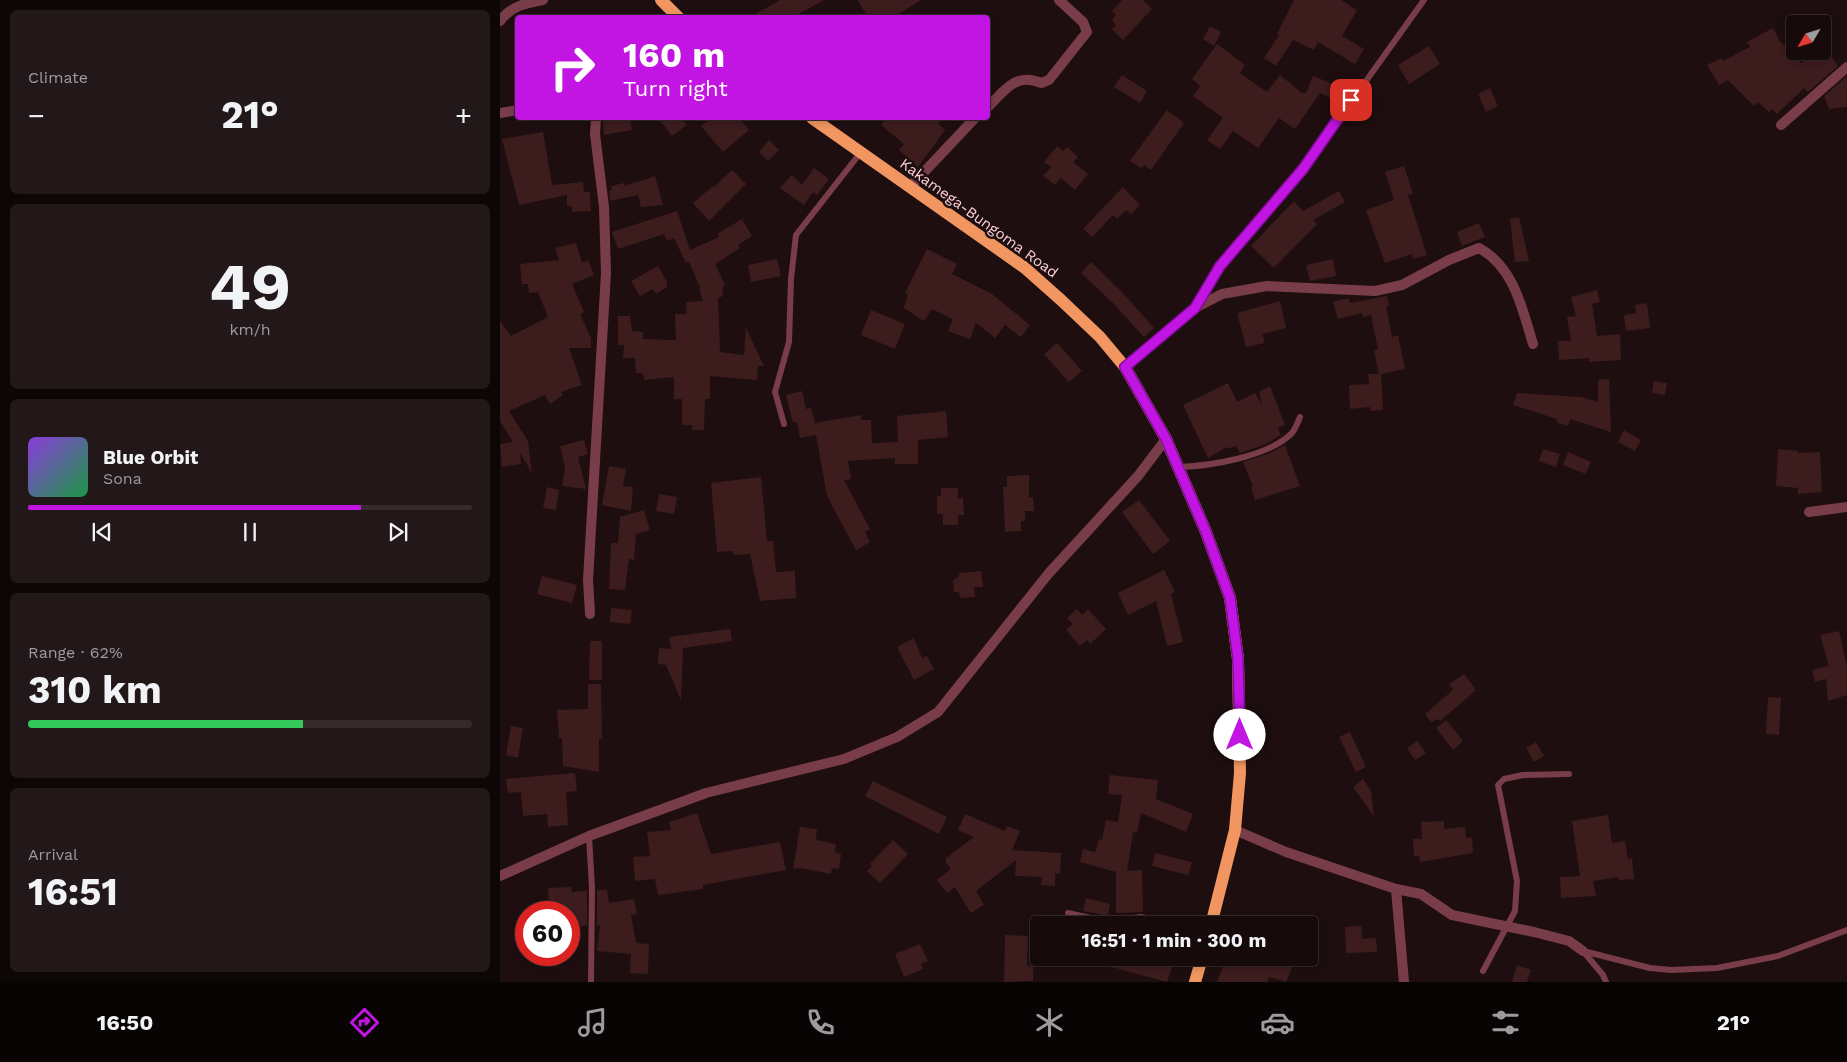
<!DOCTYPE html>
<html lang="en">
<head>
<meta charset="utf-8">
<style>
	:root { --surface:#160a0b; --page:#231819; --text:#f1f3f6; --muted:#9e9a9d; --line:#352b2c; --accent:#c214e2 }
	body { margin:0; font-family:"Work Sans",sans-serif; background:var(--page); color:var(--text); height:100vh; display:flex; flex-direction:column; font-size:19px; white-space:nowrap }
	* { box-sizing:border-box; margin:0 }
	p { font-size:16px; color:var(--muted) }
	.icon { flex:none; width:28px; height:28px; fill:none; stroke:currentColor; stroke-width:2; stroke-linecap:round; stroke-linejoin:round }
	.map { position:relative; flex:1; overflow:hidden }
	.drawer { display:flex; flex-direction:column; gap:10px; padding:10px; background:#0c0606; width:500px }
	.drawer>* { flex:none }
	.banner { position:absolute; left:15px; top:15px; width:475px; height:105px; border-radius:5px; box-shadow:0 2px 8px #0003,0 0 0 1px var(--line); background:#c214e2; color:#fff; overflow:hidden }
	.needle { width:32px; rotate:232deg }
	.controls { position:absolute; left:1286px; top:15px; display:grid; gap:10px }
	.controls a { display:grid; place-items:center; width:45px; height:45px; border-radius:5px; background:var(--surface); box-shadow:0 2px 8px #0003,0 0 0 1px var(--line); font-size:25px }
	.speed { position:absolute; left:15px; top:901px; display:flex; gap:10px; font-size:25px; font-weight:700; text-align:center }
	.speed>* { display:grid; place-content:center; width:65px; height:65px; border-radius:50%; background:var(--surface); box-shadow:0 2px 8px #0003,0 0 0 1px var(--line); line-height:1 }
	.speed .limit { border:8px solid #d22; background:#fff; color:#111 }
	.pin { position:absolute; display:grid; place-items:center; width:42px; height:42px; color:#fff; margin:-21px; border-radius:10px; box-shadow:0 2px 8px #0006 }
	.me { position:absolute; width:55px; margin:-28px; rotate:0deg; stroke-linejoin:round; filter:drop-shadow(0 0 4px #0008) }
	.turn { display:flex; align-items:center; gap:18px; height:105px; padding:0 25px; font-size:22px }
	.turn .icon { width:65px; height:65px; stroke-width:2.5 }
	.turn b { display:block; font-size:35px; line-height:42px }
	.big { font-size:38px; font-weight:700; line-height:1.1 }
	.drawer .card { flex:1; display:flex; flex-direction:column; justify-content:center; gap:8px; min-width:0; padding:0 18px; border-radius:8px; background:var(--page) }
	.drawer .dial { align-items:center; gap:0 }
	.dial b { font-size:65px; line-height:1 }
	.song { display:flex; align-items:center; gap:15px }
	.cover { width:60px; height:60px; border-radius:8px; background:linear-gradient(135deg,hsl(270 70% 55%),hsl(140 70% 35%)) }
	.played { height:5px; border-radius:2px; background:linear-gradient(90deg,var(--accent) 75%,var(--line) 75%) }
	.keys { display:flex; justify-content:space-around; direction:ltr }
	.heat { display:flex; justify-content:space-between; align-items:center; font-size:28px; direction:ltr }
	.charge { height:8px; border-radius:4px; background:linear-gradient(90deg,#34c759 62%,var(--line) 0) }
	.trip { position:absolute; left:530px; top:916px; width:288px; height:50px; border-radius:5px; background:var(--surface); box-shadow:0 2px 8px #0003,0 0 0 1px var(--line); font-weight:700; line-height:50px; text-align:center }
	.tab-bar { display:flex; height:80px; justify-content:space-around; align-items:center; background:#090404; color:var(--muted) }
	.tab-bar .icon { width:35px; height:35px }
	.tab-bar .active { color:var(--accent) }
	.tab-bar b { font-size:22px; color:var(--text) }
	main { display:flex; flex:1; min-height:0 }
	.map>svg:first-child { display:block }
	.building { fill:#3d1c1e }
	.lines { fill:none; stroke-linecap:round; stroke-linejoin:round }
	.service { stroke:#793d4a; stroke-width:6 }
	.minor { stroke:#793d4a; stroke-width:10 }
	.primary { stroke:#f19660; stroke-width:12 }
	.route-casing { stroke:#7e0d93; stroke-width:12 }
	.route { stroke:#c214e2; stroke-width:9 }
	.labels { text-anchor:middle; stroke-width:5; stroke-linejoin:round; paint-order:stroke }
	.street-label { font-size:15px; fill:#fbd0d6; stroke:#1e0e0f }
</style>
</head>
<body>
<main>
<section class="drawer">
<div class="card"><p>Climate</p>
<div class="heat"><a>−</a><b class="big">21°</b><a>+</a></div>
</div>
<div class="card dial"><b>49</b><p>km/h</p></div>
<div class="card">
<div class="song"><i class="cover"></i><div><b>Blue Orbit</b><p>Sona</p></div></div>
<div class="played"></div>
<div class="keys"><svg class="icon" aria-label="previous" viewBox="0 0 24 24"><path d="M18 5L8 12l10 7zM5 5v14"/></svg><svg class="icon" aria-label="pause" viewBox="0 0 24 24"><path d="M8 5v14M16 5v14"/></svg><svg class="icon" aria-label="next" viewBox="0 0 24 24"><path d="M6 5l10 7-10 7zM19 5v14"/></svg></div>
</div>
<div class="card"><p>Range · 62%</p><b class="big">310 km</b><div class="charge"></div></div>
<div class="card"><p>Arrival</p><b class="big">16:51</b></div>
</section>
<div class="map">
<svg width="1347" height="982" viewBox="0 0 1347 982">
	<rect width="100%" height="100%" fill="#1e0e0f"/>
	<g class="building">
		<path d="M 280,0 L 324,0 L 291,18 L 248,18 Z"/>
		<path d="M 358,0 L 421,0 L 392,18 L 368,18 Z"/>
		<path d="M 622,0 L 643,0 L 652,9 L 623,40 L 612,29 L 616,25 L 612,20 L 616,15 L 612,11 Z"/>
		<path d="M 794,0 L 841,0 L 857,10 L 842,36 L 864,49 L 855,64 L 818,42 L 814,50 L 793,40 L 776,66 L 764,58 L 779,35 L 777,34 Z"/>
		<path d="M 710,26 L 721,32 L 714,46 L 703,39 Z"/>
		<path d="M 1273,28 L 1279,40 L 1301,63 L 1315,51 L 1327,51 L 1338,66 L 1308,92 L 1304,88 L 1277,114 L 1272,109 L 1269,112 L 1258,102 L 1254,106 L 1228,80 L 1219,85 L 1207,65 L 1221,58 L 1223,61 L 1250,47 L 1247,42 Z"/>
		<path d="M 717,44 L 745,65 L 740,73 L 767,92 L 780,75 L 802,93 L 806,93 L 813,76 L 835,85 L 831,98 L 820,93 L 795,129 L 779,118 L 758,148 L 733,131 L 720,149 L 707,140 L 723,118 L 693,96 L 700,86 L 692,79 Z"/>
		<path d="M 929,46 L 940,64 L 909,84 L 898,65 Z"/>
		<path d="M 622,75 L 647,91 L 640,103 L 614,87 Z"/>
		<path d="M 1347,76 L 1347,107 L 1329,109 L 1324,96 Z"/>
		<path d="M 990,88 L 998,106 L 986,112 L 978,94 Z"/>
		<path d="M 667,110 L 684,123 L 651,170 L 644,165 L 641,168 L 630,161 Z"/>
		<path d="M 103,118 L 130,118 L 132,130 L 104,135 Z"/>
		<path d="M 158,118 L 181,118 L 187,125 L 172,136 Z"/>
		<path d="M 212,118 L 239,118 L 249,130 L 223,152 L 201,126 Z"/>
		<path d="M 387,118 L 443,118 L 438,124 L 445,130 L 418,167 L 399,150 L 404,144 L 381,125 Z"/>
		<path d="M 43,132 L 52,185 L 83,182 L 84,192 L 90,192 L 91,211 L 72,212 L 72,206 L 67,206 L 67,195 L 19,205 L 2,139 Z"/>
		<path d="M 269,140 L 279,150 L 268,161 L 259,152 Z"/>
		<path d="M 557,146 L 563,151 L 567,147 L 578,157 L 573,162 L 588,174 L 575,190 L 561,178 L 555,185 L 543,176 L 551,167 L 544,162 Z"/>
		<path d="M 904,166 L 913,194 L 908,195 L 927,255 L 913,259 L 912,254 L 885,263 L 866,210 L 894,200 L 885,172 Z"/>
		<path d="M 314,168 L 329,179 L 317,195 L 313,192 L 304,205 L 280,188 L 292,175 L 302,185 Z"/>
		<path d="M 232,170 L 246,184 L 209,221 L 193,203 L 213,186 L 214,187 Z"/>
		<path d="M 155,176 L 163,205 L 141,207 L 138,195 L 110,201 L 109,191 L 112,190 L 111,186 L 124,183 L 125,186 Z"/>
		<path d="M 623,187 L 640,205 L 631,214 L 626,210 L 617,219 L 613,215 L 592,237 L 583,229 Z"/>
		<path d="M 839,191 L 845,202 L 813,220 L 817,224 L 774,268 L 751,246 L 794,201 L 803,211 Z"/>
		<path d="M 177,211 L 190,250 L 219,237 L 217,234 L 242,219 L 252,236 L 238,245 L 240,248 L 215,264 L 225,285 L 222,288 L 223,296 L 218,298 L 220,352 L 244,355 L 246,328 L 264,366 L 258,366 L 257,380 L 210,376 L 210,399 L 205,399 L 204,430 L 192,430 L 192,425 L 182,425 L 182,399 L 174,399 L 174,377 L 144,380 L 143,373 L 136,373 L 135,358 L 123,358 L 124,345 L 118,345 L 118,316 L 130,316 L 132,331 L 143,332 L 143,339 L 176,340 L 175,314 L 187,314 L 186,302 L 203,301 L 199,288 L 200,287 L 189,262 L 186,263 L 174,238 L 167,241 L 164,234 L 118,249 L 112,232 Z"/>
		<path d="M 1019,217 L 1029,261 L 1015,262 L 1010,219 Z"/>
		<path d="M 979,223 L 985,237 L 962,246 L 957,232 Z"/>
		<path d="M 76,243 L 82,263 L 88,260 L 94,275 L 72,284 L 84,312 L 80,314 L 91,338 L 91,348 L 69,348 L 82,385 L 61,392 L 63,395 L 50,404 L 45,395 L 9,411 L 28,441 L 32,473 L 20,453 L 21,464 L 2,467 L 0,444 L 13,442 L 0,421 L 0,321 L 11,336 L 48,317 L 38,292 L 29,293 L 28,284 L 22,284 L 20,264 L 59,260 L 55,248 Z"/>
		<path d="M 427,249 L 457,264 L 452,274 L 492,294 L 530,325 L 521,337 L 505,325 L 495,338 L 476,323 L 470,339 L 448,331 L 453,319 L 432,309 L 424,321 L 404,308 L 408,294 L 405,293 Z"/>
		<path d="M 277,259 L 281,276 L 251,282 L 248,265 Z"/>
		<path d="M 833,259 L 836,276 L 810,281 L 806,265 Z"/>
		<path d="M 591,262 L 621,291 L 654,328 L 644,337 L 614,304 L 581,273 Z"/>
		<path d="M 158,266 L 167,282 L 167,287 L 156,294 L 153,289 L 140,296 L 131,281 Z"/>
		<path d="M 1097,290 L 1100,302 L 1092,304 L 1097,336 L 1120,334 L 1121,360 L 1089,362 L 1089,358 L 1059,360 L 1058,341 L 1071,341 L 1067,317 L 1076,316 L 1071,297 Z"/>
		<path d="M 887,296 L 889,306 L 886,306 L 892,337 L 898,335 L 905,369 L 881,374 L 883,410 L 870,411 L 870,407 L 850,409 L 849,385 L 869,384 L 868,374 L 879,374 L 874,350 L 878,349 L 871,315 L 863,317 L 862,313 L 838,319 L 833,302 L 848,298 L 850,303 Z"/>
		<path d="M 780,301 L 786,328 L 762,334 L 765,343 L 746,347 L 737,313 Z"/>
		<path d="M 1147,303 L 1150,328 L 1126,331 L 1124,315 L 1136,313 L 1135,305 Z"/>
		<path d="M 371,310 L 405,324 L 395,349 L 361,335 Z"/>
		<path d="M 557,343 L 582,371 L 569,382 L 544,354 Z"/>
		<path d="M 1109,379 L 1111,432 L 1070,419 L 1068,426 L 1056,422 L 1057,419 L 1013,405 L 1017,393 L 1081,397 L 1098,402 L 1098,380 Z"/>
		<path d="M 1154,381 L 1167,383 L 1165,395 L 1152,393 Z"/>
		<path d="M 728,383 L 737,402 L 755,393 L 762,405 L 759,392 L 770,386 L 785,425 L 778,428 L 781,435 L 766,444 L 740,453 L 736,446 L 728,449 L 727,447 L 708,458 L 683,405 Z"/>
		<path d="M 302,391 L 306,409 L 311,408 L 315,423 L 361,415 L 361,420 L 371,420 L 372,443 L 398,442 L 397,416 L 446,411 L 448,437 L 418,440 L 418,464 L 395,464 L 395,458 L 348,461 L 351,479 L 344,480 L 370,529 L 365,532 L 370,542 L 356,550 L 327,496 L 316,435 L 300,438 L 297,422 L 293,423 L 286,395 Z"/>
		<path d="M 1124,430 L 1141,440 L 1135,451 L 1118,442 Z"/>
		<path d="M 84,440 L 88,454 L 78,457 L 86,489 L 62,486 L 65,467 L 60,446 Z"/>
		<path d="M 785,445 L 800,486 L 755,500 L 751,487 L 753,486 L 743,462 L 770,453 Z"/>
		<path d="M 1043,449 L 1060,454 L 1056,467 L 1039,461 Z"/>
		<path d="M 1278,449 L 1298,451 L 1298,453 L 1320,452 L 1322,492 L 1298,494 L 1298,488 L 1276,486 Z"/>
		<path d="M 1068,452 L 1091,462 L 1086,474 L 1063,465 Z"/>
		<path d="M 109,466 L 126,469 L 123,486 L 133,487 L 131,511 L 102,505 Z"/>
		<path d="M 529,475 L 529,498 L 533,497 L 534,511 L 525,511 L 525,521 L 521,521 L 521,531 L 505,532 L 503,487 L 507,487 L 507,476 Z"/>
		<path d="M 261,477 L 267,541 L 273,541 L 276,572 L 295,571 L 296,598 L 260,601 L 250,554 L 233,555 L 233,551 L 217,552 L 211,483 Z"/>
		<path d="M 47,487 L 59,490 L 56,510 L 43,508 Z"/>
		<path d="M 441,488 L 458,488 L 458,499 L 463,498 L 464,515 L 458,515 L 458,525 L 443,525 L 443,514 L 437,514 L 437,496 L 441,496 Z"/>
		<path d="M 159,494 L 177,497 L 174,514 L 156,511 Z"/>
		<path d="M 639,500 L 670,541 L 653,554 L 622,512 Z"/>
		<path d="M 144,510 L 150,530 L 136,534 L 134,560 L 129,559 L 125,590 L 109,589 L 111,543 L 118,543 L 120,517 Z"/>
		<path d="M 664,570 L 675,592 L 671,594 L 683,642 L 667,646 L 656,601 L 628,615 L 618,593 Z"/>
		<path d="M 481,571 L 483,587 L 474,587 L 475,597 L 460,598 L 459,592 L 454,592 L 453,580 L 460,576 L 458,573 Z"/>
		<path d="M 42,576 L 77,585 L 72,603 L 37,594 Z"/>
		<path d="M 111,608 L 132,610 L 130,624 L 110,622 Z"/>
		<path d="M 577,609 L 582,615 L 588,609 L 606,629 L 590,644 L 587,640 L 580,646 L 566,630 L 573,624 L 567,618 Z"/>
		<path d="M 230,629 L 232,641 L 183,648 L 181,700 L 166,665 L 158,664 L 159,648 L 171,649 L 169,637 Z"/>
		<path d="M 1339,631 L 1347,666 L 1347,695 L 1328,701 L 1326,679 L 1315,682 L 1312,670 L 1329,666 L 1320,635 Z"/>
		<path d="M 414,638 L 422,658 L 427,656 L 434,669 L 414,680 L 397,647 Z"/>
		<path d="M 90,641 L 102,641 L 102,680 L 89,680 Z"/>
		<path d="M 964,674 L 976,690 L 940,721 L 938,719 L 931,722 L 925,714 L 953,690 L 949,684 Z"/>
		<path d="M 88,684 L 101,684 L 102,739 L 99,739 L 99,772 L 63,766 L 62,738 L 59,738 L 57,710 L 88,709 Z"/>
		<path d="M 1268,697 L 1281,698 L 1279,735 L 1266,734 Z"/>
		<path d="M 946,720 L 963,741 L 953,750 L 936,728 Z"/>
		<path d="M 11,726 L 23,728 L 18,758 L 6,755 Z"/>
		<path d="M 850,732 L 866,767 L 856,772 L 839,737 Z"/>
		<path d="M 917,741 L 926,753 L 915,760 L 907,748 Z"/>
		<path d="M 1036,742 L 1044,756 L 1034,762 L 1026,748 Z"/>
		<path d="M 75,773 L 77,791 L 66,792 L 68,825 L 48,827 L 47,814 L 23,816 L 21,792 L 8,793 L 6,779 Z"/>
		<path d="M 610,775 L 658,780 L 656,799 L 693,814 L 686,832 L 641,813 L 637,833 L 633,832 L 627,871 L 642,870 L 643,912 L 616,913 L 616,872 L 580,862 L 583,849 L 595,852 L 599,839 L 602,840 L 606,820 L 618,822 L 622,795 L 608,794 Z"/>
		<path d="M 863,779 L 871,791 L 874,816 L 853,787 Z"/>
		<path d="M 373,781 L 447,817 L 439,834 L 365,796 Z"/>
		<path d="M 197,813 L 211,854 L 280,842 L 286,870 L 203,885 L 203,889 L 158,895 L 155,879 L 135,881 L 133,857 L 150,856 L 147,832 L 171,830 L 169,822 Z"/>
		<path d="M 465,814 L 505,831 L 507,826 L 520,831 L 512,850 L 561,853 L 560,874 L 555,873 L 555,886 L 541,885 L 542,877 L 515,876 L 516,860 L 476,891 L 484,905 L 471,913 L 455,887 L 447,893 L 437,880 L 451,869 L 446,863 L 446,858 L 474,837 L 458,830 Z"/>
		<path d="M 1108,815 L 1112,843 L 1125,841 L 1128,859 L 1132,858 L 1134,879 L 1119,880 L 1119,877 L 1093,881 L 1096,896 L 1061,898 L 1060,877 L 1080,876 L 1072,821 Z"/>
		<path d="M 944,821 L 944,829 L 965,827 L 966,838 L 972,837 L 973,853 L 920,862 L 919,856 L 914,856 L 913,839 L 922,839 L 921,822 Z"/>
		<path d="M 300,827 L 317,829 L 316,840 L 336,844 L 335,852 L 341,854 L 339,869 L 332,868 L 331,874 L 300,868 L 293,869 Z"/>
		<path d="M 393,840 L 408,854 L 380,883 L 367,871 L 372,866 L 370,864 Z"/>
		<path d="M 655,853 L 692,862 L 688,875 L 652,866 Z"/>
		<path d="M 71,887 L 72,892 L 87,891 L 87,926 L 69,926 L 69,912 L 49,912 L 48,888 Z"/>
		<path d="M 97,890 L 107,890 L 109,903 L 134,899 L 137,914 L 131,915 L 136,943 L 149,944 L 148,974 L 130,973 L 131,954 L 97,951 L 100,925 L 97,925 Z"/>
		<path d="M 586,898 L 610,904 L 608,916 L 583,911 Z"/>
		<path d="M 861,926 L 862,939 L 876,938 L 877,952 L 846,953 L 845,927 Z"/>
		<path d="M 505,935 L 528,936 L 527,966 L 533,966 L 533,981 L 504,982 Z"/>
		<path d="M 420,944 L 428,961 L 421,964 L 423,969 L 404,977 L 395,954 Z"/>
		<path d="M 589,958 L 675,958 L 667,982 L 589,961 Z"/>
		<path d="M 726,958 L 796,958 L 786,982 L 769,977 L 767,982 L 717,982 Z"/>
		<path d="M 1017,965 L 1031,970 L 1027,982 L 1012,982 Z"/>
	</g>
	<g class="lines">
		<g class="service">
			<path d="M 696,307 L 720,266 L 803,169 L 924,0"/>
			<path d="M 284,424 L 275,392 L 289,342 L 291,279 L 296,235 L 361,152"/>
			<path d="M 679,467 C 710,466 767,457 791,434 C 795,430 798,422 800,417"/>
			<path d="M 89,836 L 92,888 L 91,982"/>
			<path d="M 568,913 L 595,919 L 608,921 L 641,917 L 680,925"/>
			<path d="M 1083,951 L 1150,968 L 1171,970 L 1217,968 L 1278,956 L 1347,930"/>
			<path d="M 1083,951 L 1103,975 L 1106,982"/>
			<path d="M 983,971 L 1015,911 L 1017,881 L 998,785 L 1004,779 L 1023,775 L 1069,774"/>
		</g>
		<g class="minor">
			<path d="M 0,21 C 11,6 26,3 43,0"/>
			<path d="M 488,107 C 504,91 516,72 541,83 L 549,80 L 587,32 L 583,22 L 559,0"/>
			<path d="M 0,113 L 18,110"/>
			<path d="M 1281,125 L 1347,67"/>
			<path d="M 410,187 L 475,118"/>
			<path d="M 625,367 L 695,308 L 722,294 L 767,286 L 875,291 L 902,285 L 949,260 L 979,248 C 1014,267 1022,308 1033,344"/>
			<path d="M 1309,512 L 1347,507"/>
			<path d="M 90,614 L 88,580 L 106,273 L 104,207 L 95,134 L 96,118"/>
			<path d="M 735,830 L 786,852 L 896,889 L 921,894 L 952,915 L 1034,932 L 1069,941 L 1083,951"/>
			<path d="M 0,876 L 89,836 L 206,793 L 344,759 L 397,737 L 438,712 L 549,573 L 638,476 L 666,439"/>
			<path d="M 896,889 L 904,982"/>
		</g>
		<g class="primary">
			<path d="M 161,0 L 179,18"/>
			<path d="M 312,118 L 525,268 L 561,300 L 600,337 L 625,367 L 666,439 L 706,532 L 730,598 L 738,659 L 740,773 L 735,830 L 711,925"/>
			<path d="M 695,982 L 702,958"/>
		</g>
	</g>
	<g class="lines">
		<defs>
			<path id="route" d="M 740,735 L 738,659 L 730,598 L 706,532 L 666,439 L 625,367 L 695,308 L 720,266 L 803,169 L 851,100"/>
		</defs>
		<use href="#route" class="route-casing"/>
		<use href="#route" class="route"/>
	</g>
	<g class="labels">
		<g class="street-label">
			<text transform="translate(479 218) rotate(36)" y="5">Kakamega-Bungoma Road</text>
		</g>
	</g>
</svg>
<div class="controls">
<a><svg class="needle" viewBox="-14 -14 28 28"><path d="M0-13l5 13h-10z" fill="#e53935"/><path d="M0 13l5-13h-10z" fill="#9e9a9d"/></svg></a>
</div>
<div class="speed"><div class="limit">60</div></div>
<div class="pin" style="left:851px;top:100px;background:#d93025"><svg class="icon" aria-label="arrive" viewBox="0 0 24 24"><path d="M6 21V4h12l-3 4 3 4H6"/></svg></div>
<svg class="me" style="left:740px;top:735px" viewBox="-20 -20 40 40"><circle r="19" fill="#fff"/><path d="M0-13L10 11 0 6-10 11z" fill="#c214e2"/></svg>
<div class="trip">16:51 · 1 min · 300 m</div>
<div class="banner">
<div class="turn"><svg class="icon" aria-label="right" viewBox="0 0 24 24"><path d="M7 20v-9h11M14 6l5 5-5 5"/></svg><div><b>160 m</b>Turn right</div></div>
</div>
</div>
</main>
<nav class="tab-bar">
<b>16:50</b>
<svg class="icon active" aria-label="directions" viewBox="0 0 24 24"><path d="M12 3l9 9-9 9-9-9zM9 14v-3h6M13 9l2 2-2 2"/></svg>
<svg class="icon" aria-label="music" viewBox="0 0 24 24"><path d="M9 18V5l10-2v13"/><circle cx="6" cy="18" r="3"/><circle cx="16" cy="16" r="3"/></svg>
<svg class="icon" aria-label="phone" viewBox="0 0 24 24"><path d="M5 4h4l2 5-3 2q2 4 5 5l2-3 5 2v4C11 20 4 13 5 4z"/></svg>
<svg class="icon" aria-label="climate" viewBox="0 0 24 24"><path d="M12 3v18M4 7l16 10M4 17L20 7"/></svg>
<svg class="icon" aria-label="car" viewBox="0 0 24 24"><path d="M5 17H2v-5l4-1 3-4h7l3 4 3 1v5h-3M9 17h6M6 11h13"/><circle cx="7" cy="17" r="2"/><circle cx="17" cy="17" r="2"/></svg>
<svg class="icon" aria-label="filters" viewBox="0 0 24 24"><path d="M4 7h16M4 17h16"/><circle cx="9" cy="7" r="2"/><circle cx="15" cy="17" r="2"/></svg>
<b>21°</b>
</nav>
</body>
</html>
